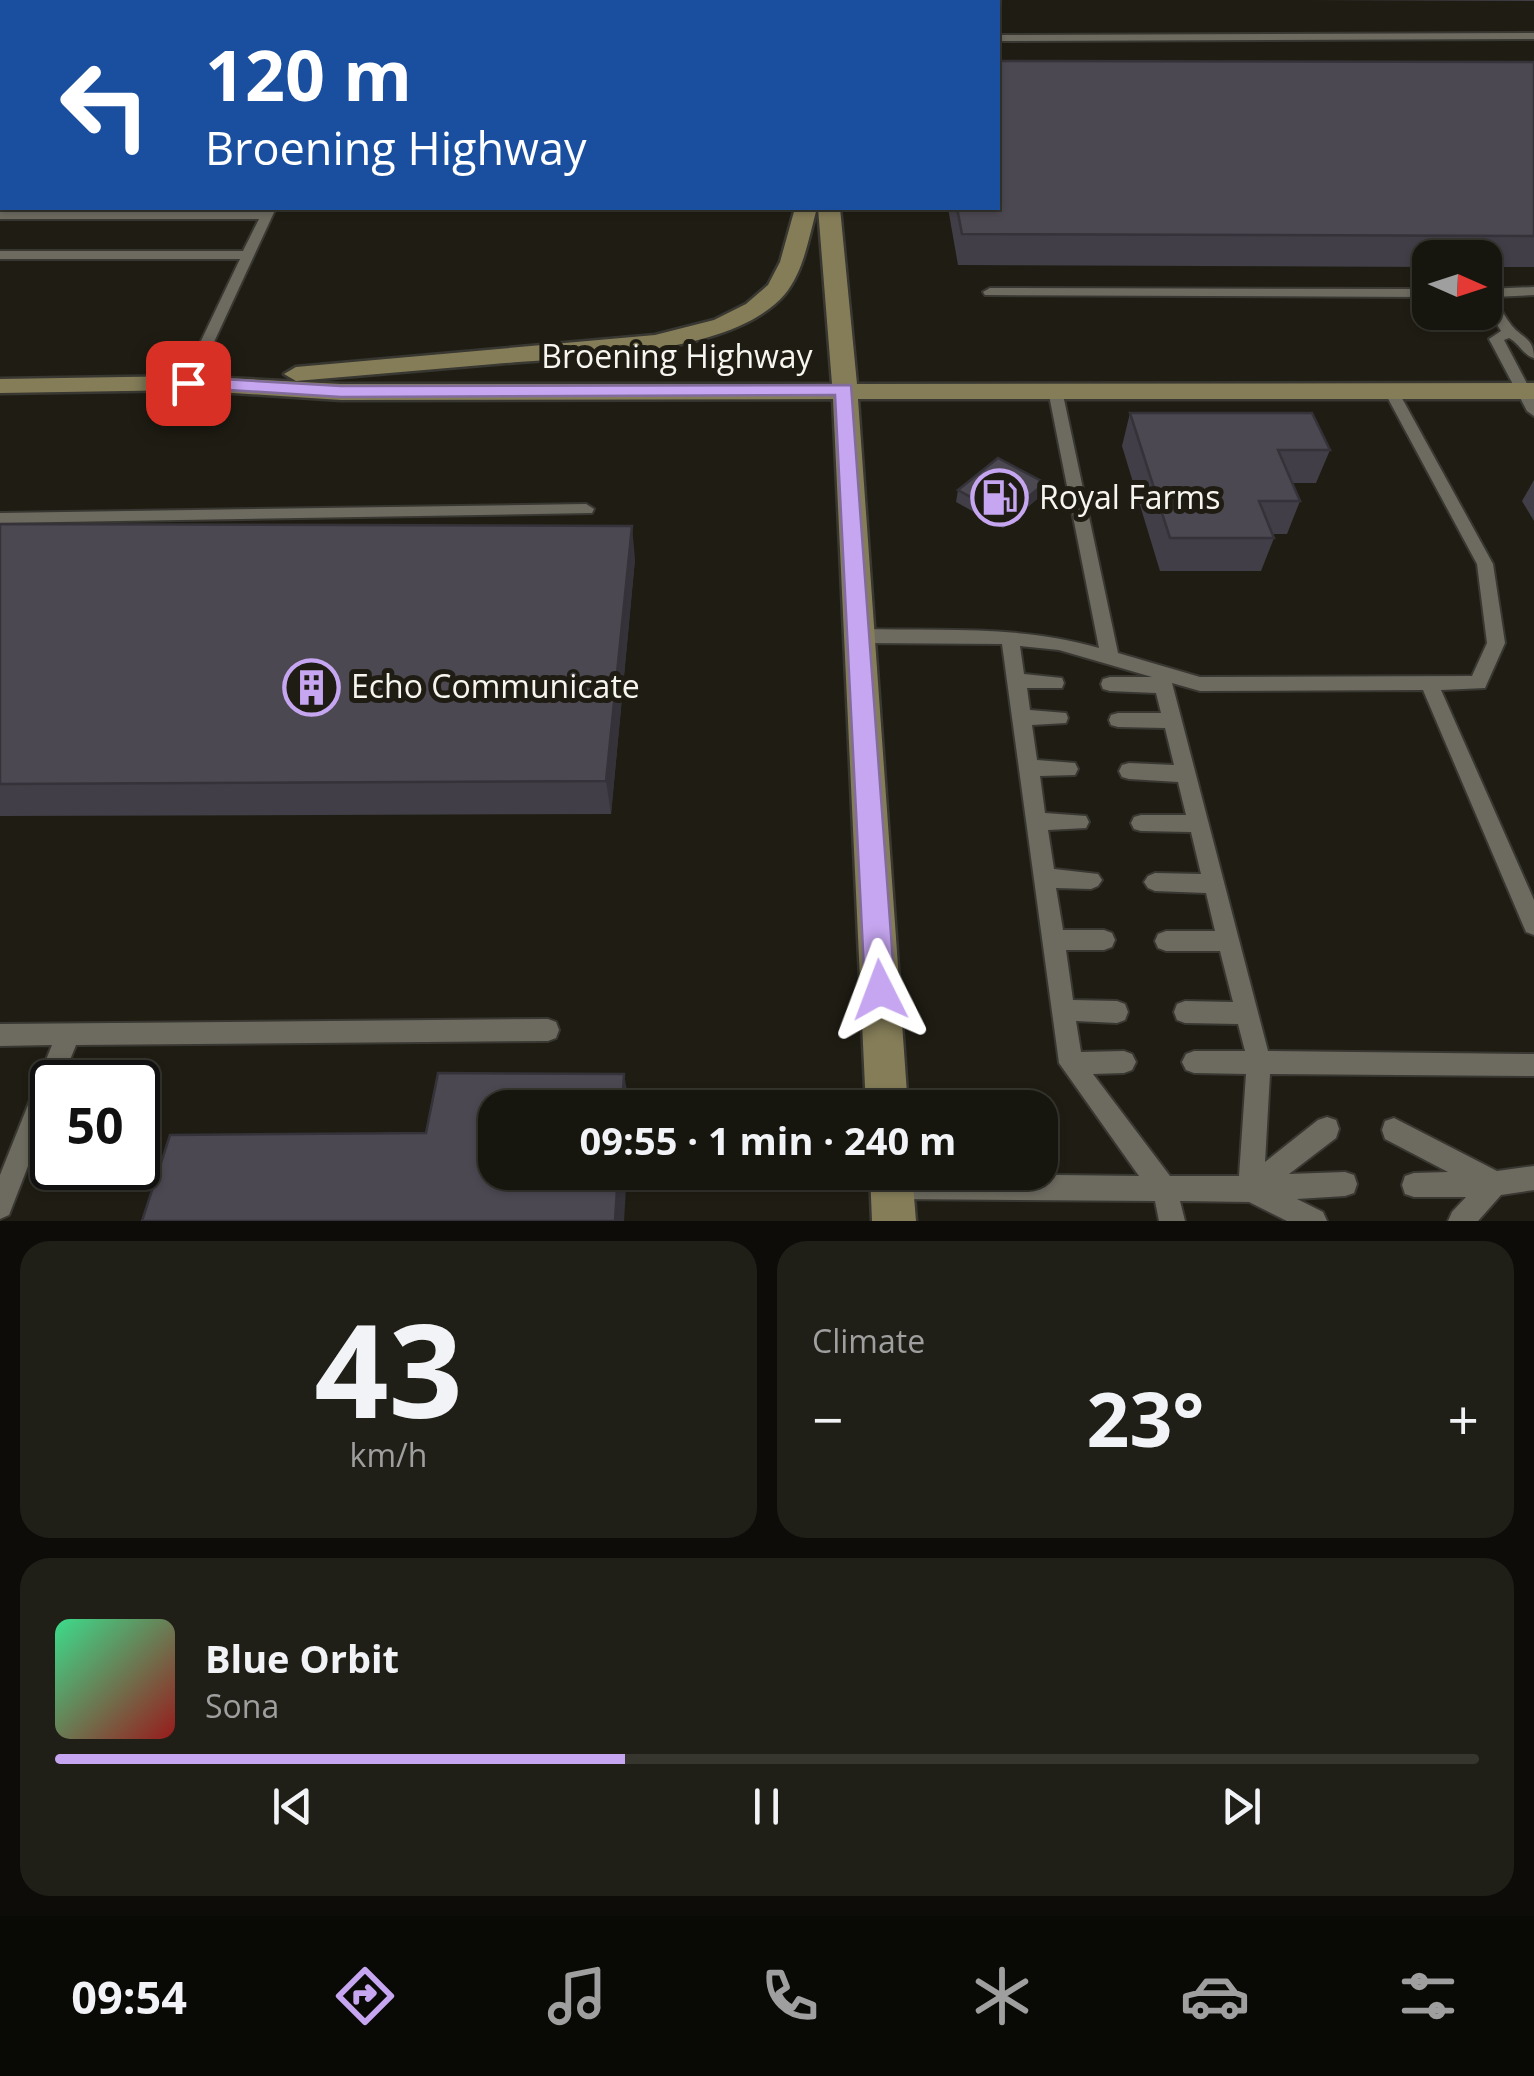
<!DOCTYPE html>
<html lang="en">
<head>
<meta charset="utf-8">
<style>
	:root { --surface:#17160e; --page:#201f17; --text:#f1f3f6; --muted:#9e9f9e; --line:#36352e; --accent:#c6a6f0 }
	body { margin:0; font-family:"Open Sans",sans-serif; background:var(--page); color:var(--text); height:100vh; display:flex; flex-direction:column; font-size:38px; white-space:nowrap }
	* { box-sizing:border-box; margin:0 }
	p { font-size:32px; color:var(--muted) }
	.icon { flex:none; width:55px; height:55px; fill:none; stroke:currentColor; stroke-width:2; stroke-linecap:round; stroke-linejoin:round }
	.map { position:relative; height:1221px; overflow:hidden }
	.sheet { display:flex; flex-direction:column; gap:20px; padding:20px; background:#0d0c08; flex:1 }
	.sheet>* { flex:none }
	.top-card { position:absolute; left:0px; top:0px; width:1000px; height:210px; box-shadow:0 2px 8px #0004,0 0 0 2px var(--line); background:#1a4fa0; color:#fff; overflow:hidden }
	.needle { width:65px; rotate:93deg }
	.fabs { position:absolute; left:1412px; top:240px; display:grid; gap:20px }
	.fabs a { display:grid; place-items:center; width:90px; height:90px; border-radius:20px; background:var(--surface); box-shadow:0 2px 8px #0004,0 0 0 2px var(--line); font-size:50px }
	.speed { position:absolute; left:30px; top:1060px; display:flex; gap:20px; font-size:50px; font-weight:700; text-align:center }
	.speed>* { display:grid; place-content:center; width:130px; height:130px; border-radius:50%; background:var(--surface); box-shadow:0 2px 8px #0004,0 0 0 2px var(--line); line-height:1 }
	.speed .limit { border:5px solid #111; border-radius:15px; background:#fff; color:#111 }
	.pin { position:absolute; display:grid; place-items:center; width:85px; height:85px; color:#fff; margin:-42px; border-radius:20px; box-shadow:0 5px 15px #0006 }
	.me { position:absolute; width:110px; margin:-55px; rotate:357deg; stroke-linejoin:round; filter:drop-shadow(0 0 8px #0008) }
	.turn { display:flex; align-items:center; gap:35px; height:210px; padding:0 40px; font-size:45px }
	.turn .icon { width:130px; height:130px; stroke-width:2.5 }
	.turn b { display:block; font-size:70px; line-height:85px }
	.big { font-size:75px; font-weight:700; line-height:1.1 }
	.sheet .card { flex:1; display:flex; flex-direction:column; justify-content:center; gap:15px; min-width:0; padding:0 35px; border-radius:30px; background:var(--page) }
	.sheet .dial { align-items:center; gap:0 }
	.dial b { font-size:130px; line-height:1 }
	.song { display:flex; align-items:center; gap:30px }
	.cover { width:120px; height:120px; border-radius:15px; background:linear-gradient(135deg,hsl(150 70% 55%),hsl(0 70% 35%)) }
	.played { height:10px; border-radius:5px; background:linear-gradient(90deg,var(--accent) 40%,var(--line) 40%) }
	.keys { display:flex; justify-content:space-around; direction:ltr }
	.heat { display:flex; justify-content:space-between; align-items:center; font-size:55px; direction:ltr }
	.sheet .tiles { flex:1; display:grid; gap:20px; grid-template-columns:1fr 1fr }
	.card:last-child { grid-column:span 2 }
	.trip { position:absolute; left:478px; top:1090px; width:580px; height:100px; border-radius:30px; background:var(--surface); box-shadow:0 2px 8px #0004,0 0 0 2px var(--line); font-weight:700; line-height:100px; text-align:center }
	.tab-bar { display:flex; height:160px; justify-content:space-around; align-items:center; background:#090906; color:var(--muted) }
	.tab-bar .icon { width:70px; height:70px }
	.tab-bar .current { color:var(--accent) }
	.tab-bar b { font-size:45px; color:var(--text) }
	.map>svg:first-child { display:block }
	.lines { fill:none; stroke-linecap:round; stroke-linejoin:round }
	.lane-casing { stroke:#383731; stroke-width:4 }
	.secondary-casing { stroke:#383731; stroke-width:5 }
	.lane { fill:#6d6b60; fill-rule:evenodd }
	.secondary { fill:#857d58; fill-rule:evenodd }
	.wall { fill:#413e47 }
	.shaded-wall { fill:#353239 }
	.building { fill:#4c4852; stroke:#353239; stroke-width:2.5 }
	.route { fill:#c6a6f0; stroke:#816c9c; stroke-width:2.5 }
	.labels { text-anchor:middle; stroke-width:10; stroke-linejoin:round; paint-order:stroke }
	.street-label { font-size:32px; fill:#f6f5ef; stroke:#1f1d13 }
	.poi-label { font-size:32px; fill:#f6f5ef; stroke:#1f1d13; text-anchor:start }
</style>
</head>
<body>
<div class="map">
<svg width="1534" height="1221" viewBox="0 0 1534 1221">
	<rect width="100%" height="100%" fill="#1f1d13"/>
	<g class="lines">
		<defs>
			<g id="lane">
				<path d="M 1534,33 L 1534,39 L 998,41 L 998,35 Z"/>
				<rect x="0" y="141" width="2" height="6"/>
				<path d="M 0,183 L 2,184 L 2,190 L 0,191 Z"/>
				<path d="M 264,208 L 276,208 L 195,383 L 188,387 L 181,383 L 240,259 L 0,259 L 0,251 L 243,251 L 259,219 L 0,219 L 0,211 L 262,211 Z"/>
				<path d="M 1534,287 L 1534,295 L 1493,297 C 1499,306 1505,317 1512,326 C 1523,339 1534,338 1534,358 C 1524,356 1519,343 1509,338 L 1504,340 L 1534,397 L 1534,416 L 1527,411 L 1489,339 L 1501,331 L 1485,305 L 1485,289 Z"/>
				<path d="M 990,288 L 1430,289 L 1430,297 L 985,295 L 983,292 Z"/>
				<path d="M 1055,386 L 1062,390 L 1118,653 L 1200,677 L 1472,676 L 1487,643 L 1477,564 L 1384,391 L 1391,387 L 1398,391 L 1493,564 L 1505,643 L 1485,688 L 1441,690 L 1534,900 L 1534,935 L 1526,932 L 1523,925 L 1423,690 L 1200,691 L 1172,683 L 1268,1051 L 1534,1054 L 1534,1076 L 1270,1074 L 1265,1162 L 1318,1120 L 1327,1117 L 1336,1120 L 1339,1129 L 1336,1138 L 1289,1174 L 1345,1172 L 1354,1175 L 1357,1184 L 1354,1193 L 1345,1196 L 1297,1199 L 1323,1212 L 1327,1221 L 1287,1221 L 1249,1202 L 1180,1201 L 1185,1221 L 1159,1221 L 1155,1201 L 892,1199 L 883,1195 L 879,1186 L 883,1177 L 892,1173 L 1139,1176 L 1059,1063 L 1002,644 L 859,643 L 850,636 L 859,629 C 939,631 1021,625 1099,648 L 1048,390 ZM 1020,646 L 1059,650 L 1152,677 L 1110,677 L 1103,679 L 1101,684 L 1103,689 L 1110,691 L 1156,693 L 1161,713 L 1118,713 L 1111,715 L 1109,720 L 1111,725 L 1118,727 L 1165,728 L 1174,765 L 1129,763 L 1122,765 L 1119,771 L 1122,777 L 1129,779 L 1178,782 L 1186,815 L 1141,815 L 1134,817 L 1131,823 L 1134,829 L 1141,831 L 1191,832 L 1201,874 L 1155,873 L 1148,876 L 1144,882 L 1148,888 L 1155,891 L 1206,893 L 1215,931 L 1166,931 L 1158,934 L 1155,941 L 1158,948 L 1166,951 L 1220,951 L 1233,1002 L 1185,1001 L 1177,1004 L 1174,1012 L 1177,1020 L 1185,1023 L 1238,1024 L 1245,1051 L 1194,1051 L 1186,1054 L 1182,1062 L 1186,1070 L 1194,1073 L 1246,1074 L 1239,1176 L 1170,1176 L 1093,1074 L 1124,1073 L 1132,1070 L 1136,1062 L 1132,1054 L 1124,1051 L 1081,1052 L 1076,1021 L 1117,1023 L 1125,1020 L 1128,1012 L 1125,1004 L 1117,1001 L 1073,1000 L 1066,950 L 1104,950 L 1112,947 L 1115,940 L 1112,933 L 1104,930 L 1063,930 L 1056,888 L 1091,889 L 1098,886 L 1102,880 L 1098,874 L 1054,869 L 1048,830 L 1086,828 L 1089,822 L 1086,816 L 1045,813 L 1040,776 L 1075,775 L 1078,769 L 1075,763 L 1037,760 L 1032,725 L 1066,723 L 1068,718 L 1066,713 L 1030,710 L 1027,688 L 1062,688 L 1064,683 L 1062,678 L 1024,674 Z"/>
				<path d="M 586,504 L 594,509 L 592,513 L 0,523 L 0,513 Z"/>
				<path d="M 548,1019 L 556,1022 L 559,1030 L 556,1038 L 548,1041 L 76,1045 L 61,1082 L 52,1082 L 52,1104 L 9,1215 L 0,1219 L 0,1175 L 52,1045 L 0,1046 L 0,1024 Z"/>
				<path d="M 1394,1118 L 1497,1171 L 1534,1166 L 1534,1190 L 1501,1195 L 1478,1221 L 1448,1221 L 1452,1212 L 1466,1197 L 1414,1197 L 1405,1194 L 1402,1185 L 1405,1176 L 1414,1173 L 1448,1172 L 1385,1139 L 1382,1130 L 1385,1121 Z"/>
			</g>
			<g id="secondary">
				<rect x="806" y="0" width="16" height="2"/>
				<path d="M 795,208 L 817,208 C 809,236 804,271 785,294 C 732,357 573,357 494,364 C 428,370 362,375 296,381 L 284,374 L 296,367 L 655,335 L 714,320 L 746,304 L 768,285 L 780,262 Z"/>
				<path d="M 818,208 L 840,208 L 857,384 L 1534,383 L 1534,399 L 858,399 L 908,1108 L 866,1108 L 833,399 L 341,400 L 188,390 L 0,393 L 0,379 L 188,376 L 341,384 L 832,384 Z"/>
				<path d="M 870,1172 L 912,1172 L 916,1221 L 872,1221 Z"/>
			</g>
		</defs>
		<use href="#lane" class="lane-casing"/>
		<use href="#secondary" class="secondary-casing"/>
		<use href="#lane" class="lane"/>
		<use href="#secondary" class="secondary"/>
	</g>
	<g class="wall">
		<path d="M 1308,0 L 1534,0 L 1534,1 Z"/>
		<path d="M 1534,62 L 1534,267 L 1485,267 L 1485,258 L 1430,258 L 1430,267 L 958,265 L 948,208 L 998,208 Z"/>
		<path d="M 1130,413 L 1330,450 L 1316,483 L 1292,483 L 1300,501 L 1287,534 L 1272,534 L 1274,538 L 1261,571 L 1160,571 L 1122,446 Z"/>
		<path d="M 1534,480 L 1534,521 L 1522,501 Z"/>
		<path d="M 1045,483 L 1043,494 L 1003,528 L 956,502 L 958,490 Z"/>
		<path d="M 0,524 L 635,559 L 611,814 L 0,816 Z"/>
	</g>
	<g class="shaded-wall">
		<path d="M 68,0 L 103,0 L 101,2 L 65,2 Z"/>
		<path d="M 2,67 L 2,109 L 0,112 L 0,70 Z"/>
		<path d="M 1045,483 L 1043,494 L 1003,528 L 1005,516 Z"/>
		<path d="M 632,526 L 635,559 L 611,814 L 606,781 Z"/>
		<path d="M 624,1074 L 630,1108 L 622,1108 Z"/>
		<path d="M 618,1172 L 627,1172 L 624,1221 L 615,1221 Z"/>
	</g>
	<g class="building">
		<path d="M 0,0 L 68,0 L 65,2 L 2,2 L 2,67 L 0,70 Z"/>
		<path d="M 998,61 L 1534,62 L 1534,236 L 962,234 L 957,208 L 998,208 Z"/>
		<path d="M 1130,413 L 1312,413 L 1330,450 L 1278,450 L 1300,501 L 1259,501 L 1274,538 L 1170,538 Z"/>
		<path d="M 998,458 L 1045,483 L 1005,516 L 958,490 Z"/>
		<path d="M 0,524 L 632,526 L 606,781 L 0,784 Z"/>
		<path d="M 438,1073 L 624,1074 L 622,1108 L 495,1108 L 495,1172 L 618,1172 L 615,1221 L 142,1221 L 170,1135 L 426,1133 Z"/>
	</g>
	<path class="route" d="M 188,377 L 341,386 L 851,385 L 895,990 L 890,999 L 880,1003 L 870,999 L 865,990 L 835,395 L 341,397 L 181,387 L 179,383 Z"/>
	<defs>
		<symbol id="fuel-ring" viewBox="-11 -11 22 22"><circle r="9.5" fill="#1f1d13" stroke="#c6a6f0" stroke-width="1.5"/><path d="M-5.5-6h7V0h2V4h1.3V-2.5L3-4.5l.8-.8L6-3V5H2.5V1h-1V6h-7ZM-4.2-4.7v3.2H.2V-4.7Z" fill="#c6a6f0"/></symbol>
		<symbol id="building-ring" viewBox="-11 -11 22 22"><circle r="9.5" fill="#1f1d13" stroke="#c6a6f0" stroke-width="1.5"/><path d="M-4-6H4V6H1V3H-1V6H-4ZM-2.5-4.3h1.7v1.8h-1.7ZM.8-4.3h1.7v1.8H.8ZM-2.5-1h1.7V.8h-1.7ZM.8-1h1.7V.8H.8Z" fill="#c6a6f0"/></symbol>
	</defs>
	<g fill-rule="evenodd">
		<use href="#fuel-ring" x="968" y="466" width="63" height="63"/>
		<use href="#building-ring" x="280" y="656" width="63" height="63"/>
	</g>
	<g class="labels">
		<g class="street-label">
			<text x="677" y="368">Broening Highway</text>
		</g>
		<g class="poi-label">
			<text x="1039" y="509">Royal Farms</text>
			<text x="351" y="698">Echo Communicate</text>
		</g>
	</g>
</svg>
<div class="fabs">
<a><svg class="needle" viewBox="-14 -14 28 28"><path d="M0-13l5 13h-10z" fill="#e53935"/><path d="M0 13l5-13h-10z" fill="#9e9f9e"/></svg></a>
</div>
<div class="speed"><div class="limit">50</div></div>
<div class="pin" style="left:188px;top:383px;background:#d93025"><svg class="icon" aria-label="arrive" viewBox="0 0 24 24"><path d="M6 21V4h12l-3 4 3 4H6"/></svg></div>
<svg class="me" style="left:880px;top:990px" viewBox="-20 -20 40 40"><path d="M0-17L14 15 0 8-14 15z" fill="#c6a6f0" stroke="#fff" stroke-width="4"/></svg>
<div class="trip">09:55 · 1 min · 240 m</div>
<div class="top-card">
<div class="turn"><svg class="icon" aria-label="left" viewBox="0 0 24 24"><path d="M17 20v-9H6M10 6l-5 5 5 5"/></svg><div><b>120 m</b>Broening Highway</div></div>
</div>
</div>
<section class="sheet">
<div class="tiles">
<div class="card dial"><b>43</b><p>km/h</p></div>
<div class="card"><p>Climate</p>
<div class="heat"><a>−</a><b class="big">23°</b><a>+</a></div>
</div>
<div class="card">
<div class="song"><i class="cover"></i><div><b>Blue Orbit</b><p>Sona</p></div></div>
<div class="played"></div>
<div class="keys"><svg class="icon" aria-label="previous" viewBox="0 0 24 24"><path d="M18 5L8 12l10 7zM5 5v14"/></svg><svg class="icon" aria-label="pause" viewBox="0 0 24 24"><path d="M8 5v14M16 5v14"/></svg><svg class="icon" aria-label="next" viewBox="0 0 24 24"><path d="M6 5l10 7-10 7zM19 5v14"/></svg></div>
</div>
</div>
</section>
<nav class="tab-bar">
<b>09:54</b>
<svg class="icon current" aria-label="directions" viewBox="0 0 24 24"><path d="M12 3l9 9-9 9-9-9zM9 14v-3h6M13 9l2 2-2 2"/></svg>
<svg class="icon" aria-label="music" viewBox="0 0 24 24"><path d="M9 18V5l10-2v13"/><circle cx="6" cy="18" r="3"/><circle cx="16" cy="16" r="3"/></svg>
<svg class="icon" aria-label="phone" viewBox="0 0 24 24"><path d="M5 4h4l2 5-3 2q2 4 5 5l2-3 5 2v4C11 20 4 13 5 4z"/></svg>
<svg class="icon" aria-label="climate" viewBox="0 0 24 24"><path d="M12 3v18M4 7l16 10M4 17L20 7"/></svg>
<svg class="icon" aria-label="car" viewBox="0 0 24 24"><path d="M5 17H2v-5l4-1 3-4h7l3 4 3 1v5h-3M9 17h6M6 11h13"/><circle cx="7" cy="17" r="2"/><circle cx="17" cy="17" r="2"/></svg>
<svg class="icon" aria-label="filters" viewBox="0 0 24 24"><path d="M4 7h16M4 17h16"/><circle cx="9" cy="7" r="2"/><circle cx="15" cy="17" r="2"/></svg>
</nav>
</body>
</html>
